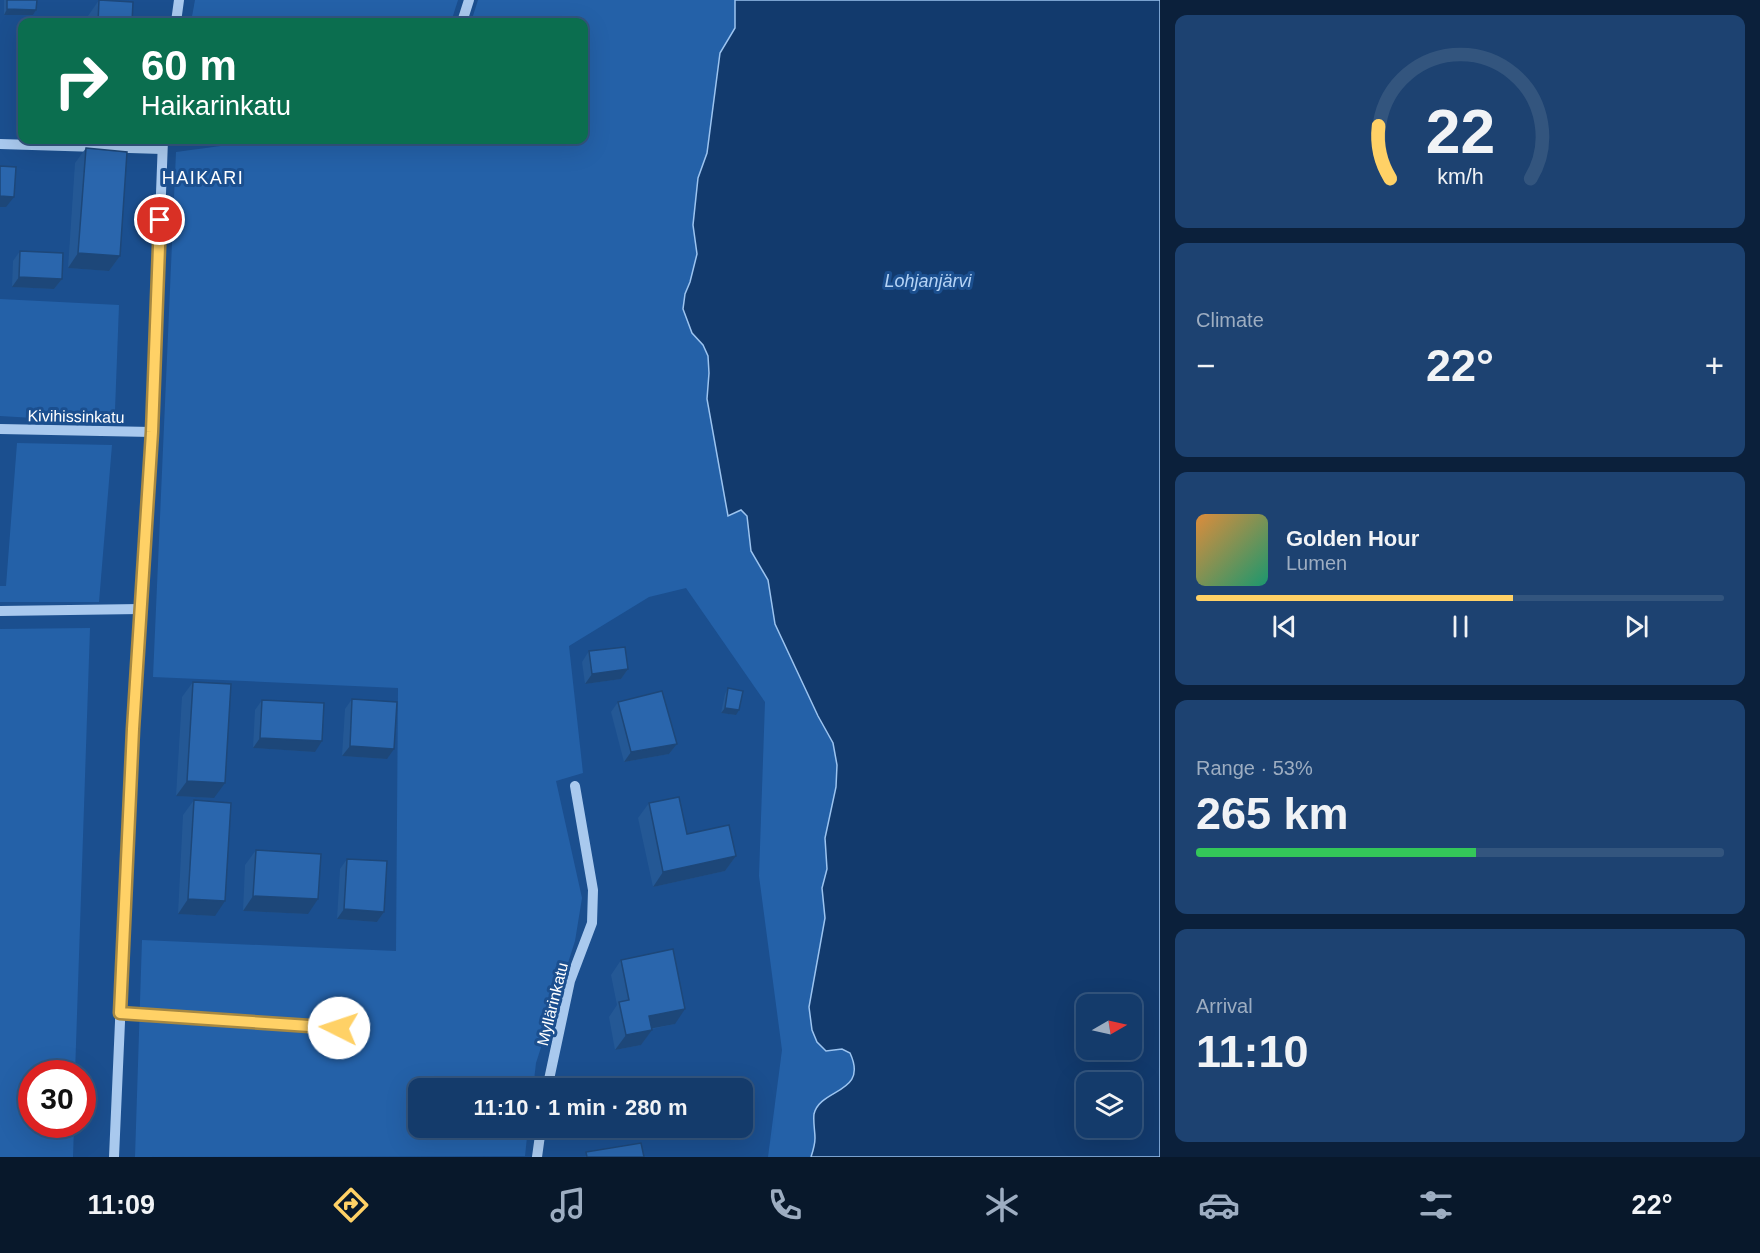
<!DOCTYPE html>
<html lang="en">
<head>
<meta charset="utf-8">
<style>
	:root { --surface:#143b6b; --page:#1d4271; --text:#f1f3f6; --muted:#9dadc1; --line:#33557e; --accent:#ffd166 }
	body { margin:0; font-family:Helvetica,sans-serif; background:var(--page); color:var(--text); height:100vh; display:flex; flex-direction:column; font-size:22px; white-space:nowrap }
	* { box-sizing:border-box; margin:0 }
	p { font-size:20px; color:var(--muted) }
	.icon { flex:none; width:33px; height:33px; fill:none; stroke:currentColor; stroke-width:2; stroke-linecap:round; stroke-linejoin:round }
	.map { position:relative; flex:1; overflow:hidden }
	.panel { display:flex; flex-direction:column; gap:15px; padding:15px; background:#0b203b; width:600px }
	.panel>* { flex:none }
	.top-card { position:absolute; left:18px; top:18px; width:570px; height:126px; border-radius:12px; box-shadow:0 6px 24px #0002,0 0 0 2px var(--line); background:#0b6e4f; color:#fff; overflow:hidden }
	.needle { width:39px; rotate:81deg }
	.tools { position:absolute; left:1076px; top:994px; display:grid; gap:12px }
	.tools a { display:grid; place-items:center; width:66px; height:66px; border-radius:12px; background:var(--surface); box-shadow:0 6px 24px #0002,0 0 0 2px var(--line); font-size:30px }
	.speed { position:absolute; left:18px; top:1060px; display:flex; gap:12px; font-size:30px; font-weight:700; text-align:center }
	.speed>* { display:grid; place-content:center; width:78px; height:78px; border-radius:50%; background:var(--surface); box-shadow:0 6px 24px #0002,0 0 0 2px var(--line); line-height:1 }
	.speed .limit { border:9px solid #d22; background:#fff; color:#111 }
	.pin { position:absolute; display:grid; place-items:center; width:51px; height:51px; color:#fff; margin:-26px; border:3px solid #fff; border-radius:50%; box-shadow:0 2px 6px #0007 }
	.me { position:absolute; width:66px; margin:-33px; rotate:274deg; stroke-linejoin:round; filter:drop-shadow(0 0 4px #0008) }
	.turn { display:flex; align-items:center; gap:21px; height:126px; padding:0 24px; font-size:27px }
	.turn .icon { width:78px; height:78px; stroke-width:2.5 }
	.turn b { display:block; font-size:42px; line-height:51px }
	.big { font-size:45px; font-weight:600; line-height:1.1 }
	.panel .widget { flex:1; display:flex; flex-direction:column; justify-content:center; gap:9px; min-width:0; padding:0 21px; border-radius:12px; background:var(--page) }
	.panel .dial { align-items:center; gap:0 }
	.dial svg { height:156px; overflow:visible; fill:none; stroke:var(--line); stroke-width:7; stroke-linecap:round; text-anchor:middle }
	.dial text { fill:var(--text); stroke:none }
	.song { display:flex; align-items:center; gap:18px }
	.cover { width:72px; height:72px; border-radius:9px; background:linear-gradient(135deg,hsl(30 70% 55%),hsl(160 70% 35%)) }
	.played { height:6px; border-radius:3px; background:linear-gradient(90deg,var(--accent) 60%,var(--line) 60%) }
	.keys { display:flex; justify-content:space-around; direction:ltr }
	.heat { display:flex; justify-content:space-between; align-items:center; font-size:33px; direction:ltr }
	.charge { height:9px; border-radius:4px; background:linear-gradient(90deg,#34c759 53%,var(--line) 0) }
	.trip { position:absolute; left:408px; top:1078px; width:345px; height:60px; border-radius:12px; background:var(--surface); box-shadow:0 6px 24px #0002,0 0 0 2px var(--line); font-weight:600; line-height:60px; text-align:center }
	.tab-bar { display:flex; height:96px; justify-content:space-around; align-items:center; background:#08182b; color:var(--muted) }
	.tab-bar .icon { width:42px; height:42px }
	.tab-bar .active { color:var(--accent) }
	.tab-bar b { font-size:27px; color:var(--text) }
	main { display:flex; flex:1; min-height:0 }
	.map>svg:first-child { display:block }
	.green { fill:#2461a8 }
	.water { fill:#123a6d; stroke:#9cc4f0; stroke-width:1.5; fill-rule:evenodd }
	.lines { fill:none; stroke-linecap:round; stroke-linejoin:round }
	.minor { stroke:#a9c9ee; stroke-width:10 }
	.wall { fill:#245895 }
	.shaded-wall { fill:#1d4779 }
	.building { fill:#2a66ad; stroke:#1d4779; stroke-width:1.5 }
	.route-casing { stroke:#a68842; stroke-width:15 }
	.route { stroke:#ffd166; stroke-width:10 }
	.labels { text-anchor:middle; stroke-width:6; stroke-linejoin:round; paint-order:stroke }
	.street-label { font-size:16px; fill:#fff; stroke:#1b4f8f }
	.neighbourhood-label { font-size:18px; letter-spacing:1.5px; fill:#fff; stroke:#1b4f8f }
	.water-label { font-size:18px; font-style:italic; fill:#b5d3f5; stroke:#1b4f8f }
</style>
</head>
<body>
<main>
<div class="map">
<svg width="1160" height="1157" viewBox="0 0 1160 1157">
	<rect width="100%" height="100%" fill="#1b4f8f"/>
	<g class="green">
		<path d="M 195,0 L 458,0 L 451,22 L 191,22 Z"/>
		<path d="M 478,0 L 735,0 L 735,28 L 720,53 L 707,153 L 698,178 L 693,225 L 697,254 L 690,282 L 685,294 L 692,333 L 703,345 L 708,356 L 709,373 L 707,399 L 728,515 L 741,510 L 747,516 L 751,551 L 768,580 L 775,624 L 818,716 L 833,743 L 837,765 L 836,787 L 825,838 L 827,869 L 822,888 L 825,918 L 809,1007 L 826,1051 L 842,1049 L 851,1053 C 867,1092 827,1087 816,1110 C 812,1119 815,1129 815,1138 C 815,1145 813,1151 811,1157 L 768,1157 L 782,1050 L 759,876 L 765,702 L 686,588 L 649,597 L 569,646 L 583,773 L 556,781 L 582,898 L 575,941 L 536,1063 L 533,1089 L 418,1089 L 418,1128 L 528,1128 L 525,1156 L 135,1157 L 142,940 L 396,951 L 398,688 L 153,677 L 176,152 L 265,140 L 584,140 L 584,22 L 471,22 Z"/>
		<path d="M 0,299 L 119,305 L 115,410 L 109,421 L 101,422 L 0,416 Z"/>
		<path d="M 17,443 L 112,445 L 99,602 L 0,602 L 0,586 L 6,586 Z"/>
		<path d="M 90,628 L 75,1074 L 32,1074 L 32,1125 L 74,1125 L 73,1157 L 0,1157 L 0,629 Z"/>
	</g>
	<path class="water" d="M 735,0 L 1160,0 L 1160,1157 L 811,1157 C 813,1151 815,1145 815,1138 C 815,1131 813,1122 814,1114 C 820,1088 869,1094 850,1053 L 842,1049 L 826,1051 L 817,1042 L 812,1030 L 809,1007 L 825,918 L 822,888 L 827,869 L 825,838 L 836,787 L 837,765 L 833,743 L 818,716 L 775,624 L 768,580 L 751,551 L 747,516 L 741,510 L 728,516 L 707,399 L 709,373 L 708,356 L 703,345 L 692,333 L 683,309 L 685,294 L 690,282 L 697,254 L 693,225 L 698,178 L 707,153 L 720,53 L 735,28 ZM 1086,1005 L 1131,1005 L 1131,1050 L 1086,1050 ZM 1086,1083 L 1131,1083 L 1131,1128 L 1086,1128 Z"/>
	<g class="lines">
		<g class="minor">
			<path d="M 176,22 L 179,0"/>
			<path d="M 462,22 L 469,0"/>
			<path d="M 163,141 L 185,140"/>
			<path d="M 0,144 L 162,149"/>
			<path d="M 0,429 L 152,432"/>
			<path d="M 0,611 L 140,609"/>
			<path d="M 120,1013 L 339,1028"/>
			<path d="M 547,1089 L 570,981 L 592,923 L 593,890 L 575,786"/>
			<path d="M 114,1157 L 133,729 L 152,432 L 163,140"/>
			<path d="M 537,1157 L 541,1128"/>
		</g>
	</g>
	<g class="wall">
		<path d="M 4,0 L 37,0 L 36,10 L 33,15 L 4,15 Z"/>
		<path d="M 99,0 L 132,22 L 88,22 L 88,16 Z"/>
		<path d="M 22,53 L 22,83 L 21,55 Z"/>
		<path d="M 21,102 L 22,125 L 18,125 L 18,107 Z"/>
		<path d="M 86,148 L 120,256 L 109,271 L 68,268 L 75,163 Z"/>
		<path d="M 20,251 L 62,279 L 54,289 L 12,287 L 13,261 Z"/>
		<path d="M 589,651 L 628,669 L 621,679 L 585,684 L 582,662 Z"/>
		<path d="M 193,682 L 214,798 L 176,796 L 182,697 Z"/>
		<path d="M 728,688 L 736,715 L 721,713 L 725,694 Z"/>
		<path d="M 352,699 L 387,759 L 342,756 L 345,709 Z"/>
		<path d="M 262,700 L 315,752 L 253,748 L 255,710 Z"/>
		<path d="M 618,702 L 677,744 L 669,754 L 624,762 L 611,712 Z"/>
		<path d="M 194,800 L 215,916 L 178,914 L 183,815 Z"/>
		<path d="M 649,803 L 687,834 L 736,856 L 725,871 L 653,887 L 638,818 Z"/>
		<path d="M 256,850 L 308,914 L 243,911 L 245,865 Z"/>
		<path d="M 347,859 L 384,912 L 377,922 L 337,919 L 340,869 Z"/>
		<path d="M 621,960 L 675,1024 L 652,1029 L 641,1045 L 615,1050 L 609,1017 L 617,1005 L 611,975 Z"/>
	</g>
	<g class="shaded-wall">
		<path d="M 7,9 L 36,10 L 33,15 L 4,15 Z"/>
		<path d="M 21,120 L 22,120 L 22,125 L 18,125 Z"/>
		<path d="M 0,196 L 14,197 L 6,207 L 0,207 Z"/>
		<path d="M 78,253 L 120,256 L 109,271 L 68,268 Z"/>
		<path d="M 19,277 L 62,279 L 54,289 L 12,287 Z"/>
		<path d="M 628,669 L 621,679 L 585,684 L 592,674 Z"/>
		<path d="M 725,708 L 739,710 L 736,715 L 721,713 Z"/>
		<path d="M 260,738 L 322,741 L 315,752 L 253,748 Z"/>
		<path d="M 677,744 L 669,754 L 624,762 L 631,752 Z"/>
		<path d="M 350,746 L 394,749 L 387,759 L 342,756 Z"/>
		<path d="M 187,781 L 225,783 L 214,798 L 176,796 Z"/>
		<path d="M 736,856 L 725,871 L 653,887 L 663,872 Z"/>
		<path d="M 253,896 L 318,899 L 308,914 L 243,911 Z"/>
		<path d="M 188,899 L 225,901 L 215,916 L 178,914 Z"/>
		<path d="M 344,909 L 384,912 L 377,922 L 337,919 Z"/>
		<path d="M 685,1009 L 675,1024 L 638,1031 L 649,1016 Z"/>
		<path d="M 652,1030 L 641,1045 L 615,1050 L 626,1035 Z"/>
	</g>
	<g class="building">
		<path d="M 7,0 L 37,0 L 36,10 L 7,9 Z"/>
		<path d="M 99,0 L 133,2 L 132,22 L 98,22 Z"/>
		<rect x="21" y="102" width="1" height="18"/>
		<path d="M 86,148 L 127,152 L 120,256 L 78,253 Z"/>
		<path d="M 0,166 L 16,167 L 14,197 L 0,196 Z"/>
		<path d="M 20,251 L 63,253 L 62,279 L 19,277 Z"/>
		<path d="M 625,647 L 628,669 L 592,674 L 589,651 Z"/>
		<path d="M 193,682 L 231,684 L 225,783 L 187,781 Z"/>
		<path d="M 728,688 L 743,691 L 739,710 L 725,708 Z"/>
		<path d="M 662,691 L 677,744 L 631,752 L 618,702 Z"/>
		<path d="M 352,699 L 397,702 L 394,749 L 350,746 Z"/>
		<path d="M 262,700 L 324,703 L 322,741 L 260,738 Z"/>
		<path d="M 679,797 L 687,834 L 729,825 L 736,856 L 663,872 L 649,803 Z"/>
		<path d="M 194,800 L 231,803 L 225,901 L 188,899 Z"/>
		<path d="M 256,850 L 321,854 L 318,899 L 253,896 Z"/>
		<path d="M 347,859 L 387,861 L 384,912 L 344,909 Z"/>
		<path d="M 673,949 L 685,1009 L 649,1016 L 652,1030 L 626,1035 L 619,1002 L 629,1000 L 621,960 Z"/>
		<path d="M 641,1143 L 644,1157 L 587,1157 L 586,1152 Z"/>
	</g>
	<g class="lines">
		<defs>
			<path id="route" d="M 160,220 L 152,432 L 133,729 L 120,1013 L 339,1028"/>
		</defs>
		<use href="#route" class="route-casing"/>
		<use href="#route" class="route"/>
	</g>
	<g class="labels">
		<g class="street-label">
			<text transform="translate(76 416) rotate(1)" y="6">Kivihissinkatu</text>
			<text transform="translate(552 1004) rotate(-76)" y="6">Myllärinkatu</text>
		</g>
		<g class="neighbourhood-label">
			<text x="203" y="184">HAIKARI</text>
		</g>
		<g class="water-label">
			<text x="928" y="287">Lohjanjärvi</text>
		</g>
	</g>
</svg>
<div class="tools">
<a><svg class="needle" viewBox="-14 -14 28 28"><path d="M0-13l5 13h-10z" fill="#e53935"/><path d="M0 13l5-13h-10z" fill="#9dadc1"/></svg></a>
<a><svg class="icon" aria-label="layers" viewBox="0 0 24 24"><path d="M12 4l9 5-9 5-9-5zM3 14l9 5 9-5"/></svg></a>
</div>
<div class="speed"><div class="limit">30</div></div>
<div class="pin" style="left:160px;top:220px;background:#d93025"><svg class="icon" aria-label="arrive" viewBox="0 0 24 24"><path d="M6 21V4h12l-3 4 3 4H6"/></svg></div>
<svg class="me" style="left:339px;top:1028px" viewBox="-20 -20 40 40"><circle r="19" fill="#fff"/><path d="M0-13L10 11 0 6-10 11z" fill="#ffd166"/></svg>
<div class="trip">11:10 · 1 min · 280 m</div>
<div class="top-card">
<div class="turn"><svg class="icon" aria-label="right" viewBox="0 0 24 24"><path d="M7 20v-9h11M14 6l5 5-5 5"/></svg><div><b>60 m</b>Haikarinkatu</div></div>
</div>
</div>
<section class="panel">
<div class="widget dial"><svg viewBox="0 0 100 80">
<path d="M14 69A42 42 0 1 1 86 69"/>
<path d="M14 69A42 42 0 0 1 8 42" stroke="#ffd166"/>
<text x="50" y="56" font-size="32" font-weight="700">22</text>
<text x="50" y="72" font-size="11">km/h</text>
</svg></div>
<div class="widget"><p>Climate</p>
<div class="heat"><a>−</a><b class="big">22°</b><a>+</a></div>
</div>
<div class="widget">
<div class="song"><i class="cover"></i><div><b>Golden Hour</b><p>Lumen</p></div></div>
<div class="played"></div>
<div class="keys"><svg class="icon" aria-label="previous" viewBox="0 0 24 24"><path d="M18 5L8 12l10 7zM5 5v14"/></svg><svg class="icon" aria-label="pause" viewBox="0 0 24 24"><path d="M8 5v14M16 5v14"/></svg><svg class="icon" aria-label="next" viewBox="0 0 24 24"><path d="M6 5l10 7-10 7zM19 5v14"/></svg></div>
</div>
<div class="widget"><p>Range · 53%</p><b class="big">265 km</b><div class="charge"></div></div>
<div class="widget"><p>Arrival</p><b class="big">11:10</b></div>
</section>
</main>
<nav class="tab-bar">
<b>11:09</b>
<svg class="icon active" aria-label="directions" viewBox="0 0 24 24"><path d="M12 3l9 9-9 9-9-9zM9 14v-3h6M13 9l2 2-2 2"/></svg>
<svg class="icon" aria-label="music" viewBox="0 0 24 24"><path d="M9 18V5l10-2v13"/><circle cx="6" cy="18" r="3"/><circle cx="16" cy="16" r="3"/></svg>
<svg class="icon" aria-label="phone" viewBox="0 0 24 24"><path d="M5 4h4l2 5-3 2q2 4 5 5l2-3 5 2v4C11 20 4 13 5 4z"/></svg>
<svg class="icon" aria-label="climate" viewBox="0 0 24 24"><path d="M12 3v18M4 7l16 10M4 17L20 7"/></svg>
<svg class="icon" aria-label="car" viewBox="0 0 24 24"><path d="M5 17H2v-5l4-1 3-4h7l3 4 3 1v5h-3M9 17h6M6 11h13"/><circle cx="7" cy="17" r="2"/><circle cx="17" cy="17" r="2"/></svg>
<svg class="icon" aria-label="filters" viewBox="0 0 24 24"><path d="M4 7h16M4 17h16"/><circle cx="9" cy="7" r="2"/><circle cx="15" cy="17" r="2"/></svg>
<b>22°</b>
</nav>
</body>
</html>
